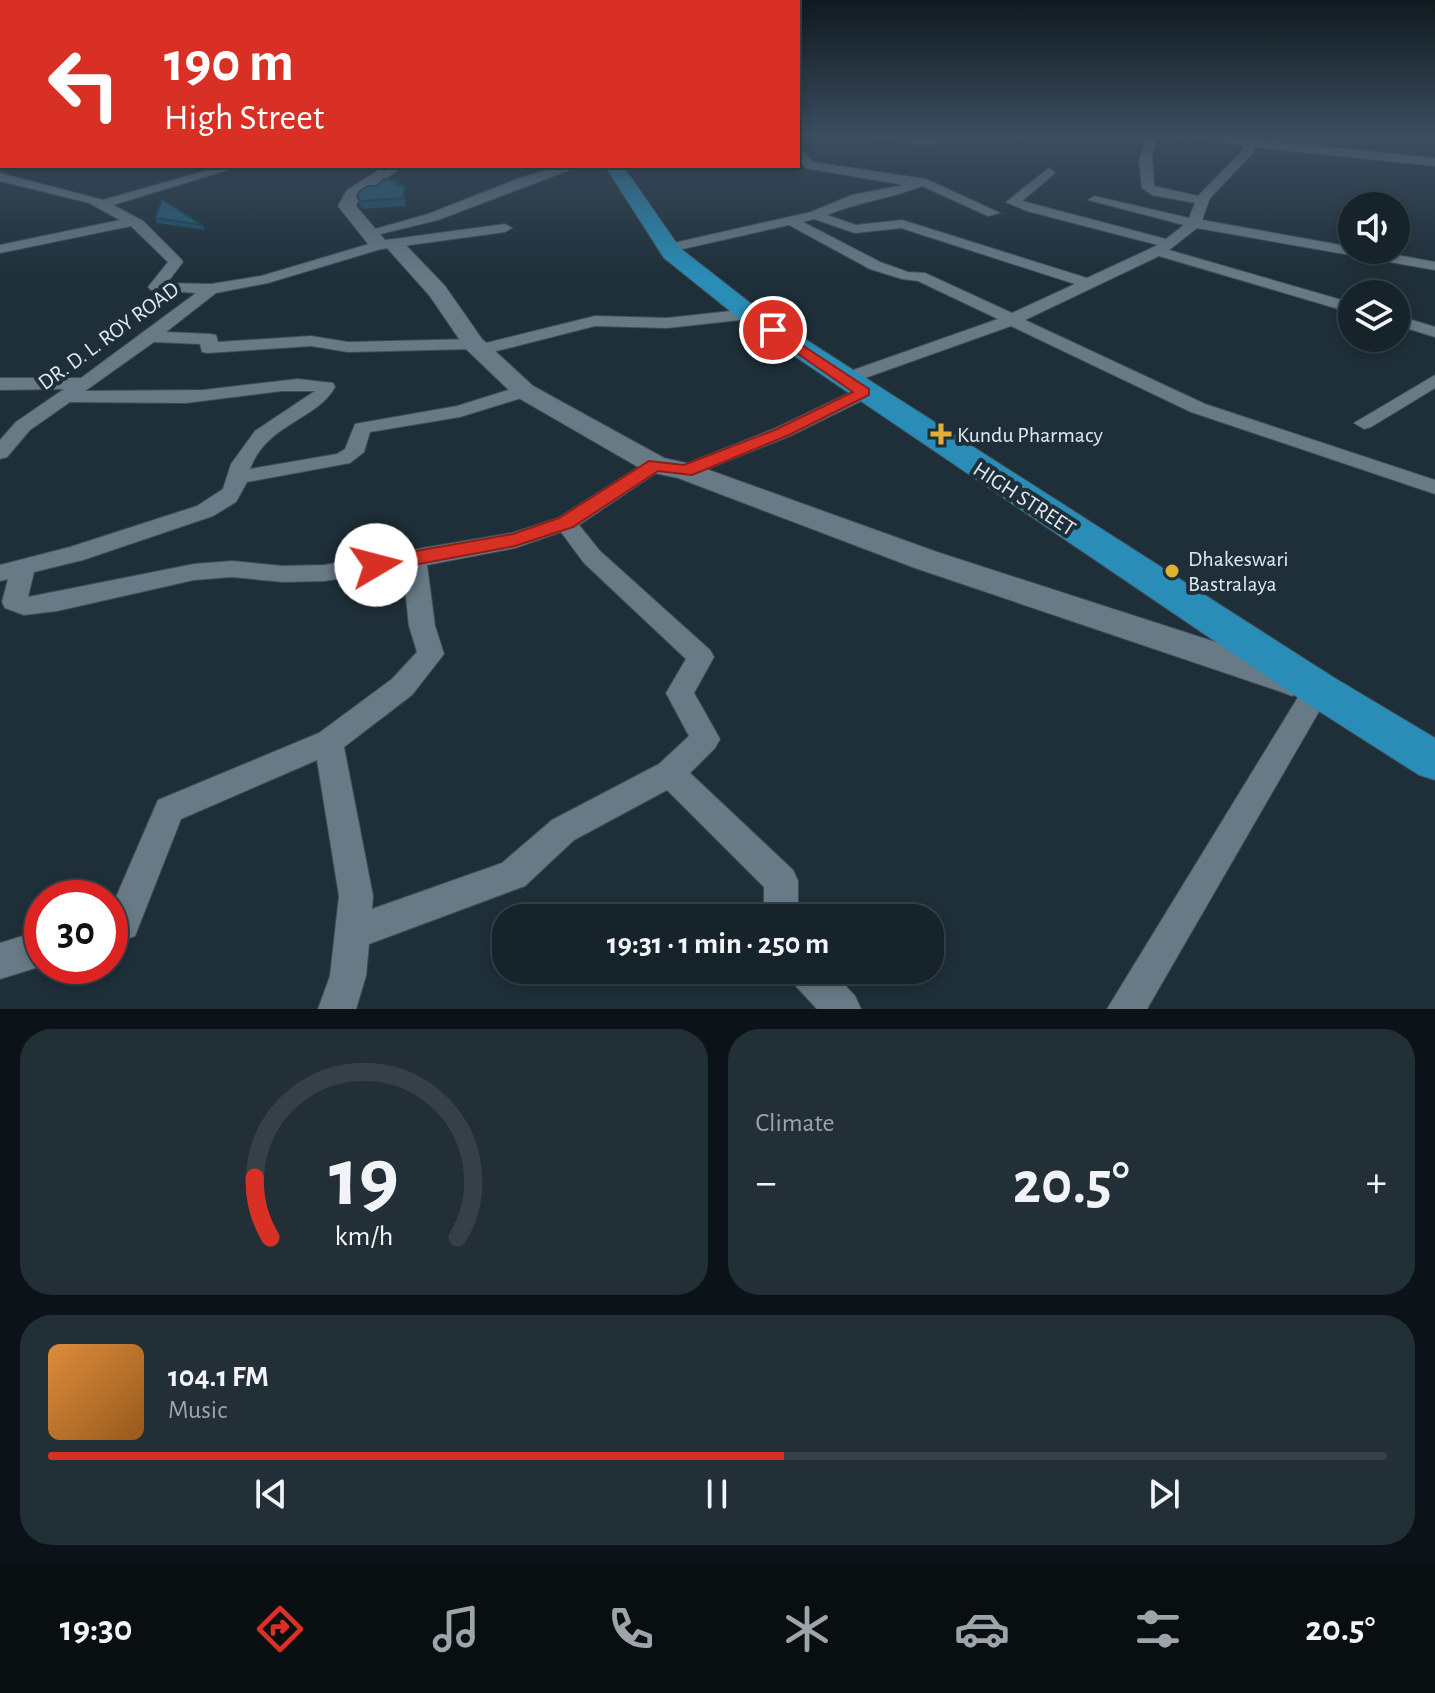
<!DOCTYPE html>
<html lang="en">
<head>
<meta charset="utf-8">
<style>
	:root { --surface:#16232b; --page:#232f37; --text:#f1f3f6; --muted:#9ea4a9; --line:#354047; --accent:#d93025 }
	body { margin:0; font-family:"Alegreya Sans",sans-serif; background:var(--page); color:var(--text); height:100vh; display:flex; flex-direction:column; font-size:30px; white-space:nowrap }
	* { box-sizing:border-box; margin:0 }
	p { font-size:26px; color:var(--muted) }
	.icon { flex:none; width:44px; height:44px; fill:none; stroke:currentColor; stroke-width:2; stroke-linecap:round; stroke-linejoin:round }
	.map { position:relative; height:1009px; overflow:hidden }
	.details { display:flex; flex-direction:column; gap:20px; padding:20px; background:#0c1318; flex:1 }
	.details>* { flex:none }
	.banner { position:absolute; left:0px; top:0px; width:800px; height:168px; box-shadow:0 4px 12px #0003,0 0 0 2px var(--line); background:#d93025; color:#fff; overflow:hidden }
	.controls { position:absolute; left:1338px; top:192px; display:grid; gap:16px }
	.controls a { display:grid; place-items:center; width:72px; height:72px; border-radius:50%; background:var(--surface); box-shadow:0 4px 12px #0003,0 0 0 2px var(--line); font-size:40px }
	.speed { position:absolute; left:24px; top:880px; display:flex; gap:16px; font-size:40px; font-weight:700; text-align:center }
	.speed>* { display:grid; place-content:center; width:104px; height:104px; border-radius:50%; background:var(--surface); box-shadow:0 4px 12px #0003,0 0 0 2px var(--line); line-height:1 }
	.speed .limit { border:12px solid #d22; background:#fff; color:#111 }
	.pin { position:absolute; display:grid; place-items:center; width:68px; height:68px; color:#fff; margin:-34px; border:4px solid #fff; border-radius:50%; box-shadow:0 2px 8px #0007 }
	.me { position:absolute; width:88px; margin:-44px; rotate:82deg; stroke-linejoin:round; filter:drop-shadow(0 0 6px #0008) }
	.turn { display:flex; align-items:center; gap:28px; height:168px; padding:0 32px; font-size:36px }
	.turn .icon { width:104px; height:104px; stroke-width:2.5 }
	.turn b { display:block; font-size:56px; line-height:68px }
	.big { font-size:60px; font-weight:700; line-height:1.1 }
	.details .tile { flex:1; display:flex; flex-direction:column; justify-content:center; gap:12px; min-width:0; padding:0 28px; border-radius:32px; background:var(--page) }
	.details .dial { align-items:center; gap:0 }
	.dial svg { height:208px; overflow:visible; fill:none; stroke:var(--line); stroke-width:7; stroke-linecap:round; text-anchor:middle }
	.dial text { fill:var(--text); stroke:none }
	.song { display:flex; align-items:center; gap:24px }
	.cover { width:96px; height:96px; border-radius:12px; background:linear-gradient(135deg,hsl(30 70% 55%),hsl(30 70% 35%)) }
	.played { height:8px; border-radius:4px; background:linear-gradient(90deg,var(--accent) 55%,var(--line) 55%) }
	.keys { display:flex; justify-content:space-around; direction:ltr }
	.heat { display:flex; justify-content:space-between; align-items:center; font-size:44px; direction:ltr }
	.details .tiles { flex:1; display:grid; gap:20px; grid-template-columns:1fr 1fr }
	.tile:last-child { grid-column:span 2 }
	.trip { position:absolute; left:492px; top:904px; width:452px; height:80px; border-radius:32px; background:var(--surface); box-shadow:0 4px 12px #0003,0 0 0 2px var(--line); font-weight:700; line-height:80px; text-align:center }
	.tab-bar { display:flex; height:128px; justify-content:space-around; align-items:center; background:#090e11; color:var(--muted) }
	.tab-bar .icon { width:56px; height:56px }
	.tab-bar .current { color:var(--accent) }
	.tab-bar b { font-size:36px; color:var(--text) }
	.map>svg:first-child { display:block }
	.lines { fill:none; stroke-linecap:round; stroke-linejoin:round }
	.street-casing { stroke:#3f4e56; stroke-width:2 }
	.secondary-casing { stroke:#3f4e56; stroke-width:2 }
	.primary-casing { stroke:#3f4e56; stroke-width:2 }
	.street { fill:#677a86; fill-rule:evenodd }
	.secondary { fill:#677a86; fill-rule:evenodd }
	.primary { fill:#298db7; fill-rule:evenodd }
	.wall { fill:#1f506b }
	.building { fill:#245d7c; stroke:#194157; stroke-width:2 }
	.route { fill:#d93025; stroke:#8d1f18; stroke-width:2 }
	.poi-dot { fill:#e0b034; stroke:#1e2f39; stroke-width:3 }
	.labels { text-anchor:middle; stroke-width:8; stroke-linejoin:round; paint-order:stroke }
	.street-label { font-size:22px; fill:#dfe9f0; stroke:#1e2f39 }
	.poi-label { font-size:22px; fill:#dfe9f0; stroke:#1e2f39; text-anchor:start }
</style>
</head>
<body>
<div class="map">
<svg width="1435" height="1009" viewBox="0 0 1435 1009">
	<rect width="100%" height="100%" fill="#1e2f39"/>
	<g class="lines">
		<defs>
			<g id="street">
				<path d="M 874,136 L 925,140 L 942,137 L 948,140 L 925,146 Z"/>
				<path d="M 1147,136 L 1158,136 L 1152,154 L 1154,186 L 1198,196 L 1243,150 L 1243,145 L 1180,136 L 1219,136 L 1435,158 L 1435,166 L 1254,147 L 1253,153 L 1210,198 L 1202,220 L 1352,247 L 1352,250 L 1370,250 L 1435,262 L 1435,270 L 1197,228 L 1169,250 L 1352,303 L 1352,313 L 1159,256 L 1025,320 L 1205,404 L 1435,480 L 1435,494 L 1191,412 L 1011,326 L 851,383 L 839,383 L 836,379 L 839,375 L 998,319 L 918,281 L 902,279 L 870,269 L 789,225 L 669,252 L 662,248 L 669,244 L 811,212 L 852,195 L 904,185 L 805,168 L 798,157 L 798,145 L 813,162 L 926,179 L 1000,213 L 988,216 L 922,186 C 890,199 860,201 827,215 L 856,225 L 902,220 L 1087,278 L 1158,245 L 1027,211 L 1006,202 L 1049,168 L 1055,172 L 1053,175 L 1022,201 L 1166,239 L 1184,225 L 1088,200 L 1094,196 L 1189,218 L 1195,203 L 1152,195 L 1142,188 L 1139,161 ZM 814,219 L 855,233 L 901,228 L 1075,284 L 1012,313 L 925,273 L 908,272 L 880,262 L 803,222 Z"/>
				<path d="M 222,166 L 241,166 L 113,205 L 143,221 L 181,259 L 183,262 L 167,283 L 211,284 L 261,276 L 379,241 L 505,224 L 512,228 L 505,232 L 381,249 L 268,283 L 216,293 L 166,332 L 210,334 L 216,335 L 218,342 L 311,336 L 348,342 L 474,339 L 482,344 L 595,316 L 667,318 L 749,309 L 757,314 L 749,319 L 667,328 L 595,326 L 481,355 L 475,354 L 473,349 L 348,352 L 311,346 L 208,353 L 202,352 L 200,344 L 154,342 L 85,391 L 203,390 L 298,379 L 333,383 L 335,387 C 317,420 267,423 250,469 L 337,454 L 345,449 L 355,424 L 457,406 L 524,385 L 533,391 L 531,395 L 460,417 L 370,432 L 364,452 L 350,463 L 247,482 L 236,502 L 213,516 L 83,560 L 34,572 L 28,597 L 194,564 L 232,561 L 283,566 L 324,565 L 512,533 L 558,518 L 648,461 L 662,461 L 665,465 L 662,469 L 579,525 L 600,551 L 710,650 L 714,657 L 694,693 L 720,739 L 715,748 L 690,773 L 793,870 L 798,881 L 798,918 L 764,918 L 764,887 L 667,790 L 574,840 L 525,886 L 369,944 L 366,976 L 356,1009 L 318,1009 L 330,976 L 339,896 L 317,760 L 181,819 L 135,936 L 110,945 L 110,911 L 158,800 L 319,733 L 392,679 L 417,652 L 409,626 L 403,569 L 324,581 L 283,582 L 232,577 L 194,580 L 57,611 L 24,615 L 5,608 L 2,602 L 8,579 L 0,581 L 0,565 L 70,547 L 197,506 L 223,489 L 231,464 L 255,431 L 315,391 L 282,391 L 186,403 L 70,402 L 30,430 L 7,457 L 0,459 L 0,440 L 16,422 L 64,389 L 0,390 L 0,378 L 81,378 L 196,293 L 151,290 L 148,287 L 168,262 L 131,226 L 0,253 L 0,245 L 120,220 L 89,203 L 0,181 L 0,173 L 103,200 ZM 561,532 L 584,563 L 686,659 L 666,693 L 689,736 L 659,764 L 552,820 L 502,863 L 372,909 L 373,896 L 344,747 L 412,695 L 444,654 L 435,626 L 427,565 L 515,548 Z"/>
				<path d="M 561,166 L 580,166 L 438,220 L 368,237 L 361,233 L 428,214 L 520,178 Z"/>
				<path d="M 1396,315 L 1435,327 L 1435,337 L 1396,325 Z"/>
				<path d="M 1435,375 L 1435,388 L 1371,427 L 1364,429 L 1354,423 Z"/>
				<path d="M 864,386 L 871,388 L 873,392 L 871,396 L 790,436 L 692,475 L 678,475 L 675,471 L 678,467 L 776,428 Z"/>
				<path d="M 1318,678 L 1328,681 L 1332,689 L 1147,1009 L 1107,1009 L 1308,681 Z"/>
				<path d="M 42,930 L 42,966 L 0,979 L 0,943 Z"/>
				<path d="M 788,970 L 831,970 L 855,996 L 861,1009 L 817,1009 L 793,983 Z"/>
			</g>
			<path id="secondary" d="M 385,166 L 404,166 L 360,197 L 356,206 L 385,240 L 400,239 L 445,286 L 482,339 L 533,386 L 664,458 L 695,465 L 937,552 L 1305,671 L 1311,681 L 1305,691 L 1292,696 L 1279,691 L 915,568 L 678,478 L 645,471 L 515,396 L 466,349 L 429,295 L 387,248 L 372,249 L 338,206 L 347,190 Z"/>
			<path id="primary" d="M 605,166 L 623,166 L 680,248 L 758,309 L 1333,677 L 1435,738 L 1435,780 L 1419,775 L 1303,701 L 740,319 L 664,258 Z"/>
		</defs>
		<use href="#street" class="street-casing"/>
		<use href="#secondary" class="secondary-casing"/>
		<use href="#primary" class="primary-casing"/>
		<use href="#street" class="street"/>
		<use href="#secondary" class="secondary"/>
		<use href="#primary" class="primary"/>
	</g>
	<g class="wall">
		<path d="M 1282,136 L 1302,136 L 1295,141 L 1282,139 Z"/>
		<path d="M 1331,136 L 1379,136 L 1381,140 L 1379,145 L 1359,142 L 1356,147 L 1333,145 Z"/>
		<path d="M 398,181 L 399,185 L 405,193 L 406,206 L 363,209 L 360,206 L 357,197 Z"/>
		<path d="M 155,218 L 202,225 L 205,230 L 157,223 Z"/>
	</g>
	<g class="building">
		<path d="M 1334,136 L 1379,136 L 1381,140 L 1360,137 L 1359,142 L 1335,140 Z"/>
		<path d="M 384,179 L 398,181 L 397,185 L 404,185 L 404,198 L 361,201 L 357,197 L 360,191 L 368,186 L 377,186 Z"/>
		<path d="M 162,199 L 202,225 L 155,218 Z"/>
	</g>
	<linearGradient id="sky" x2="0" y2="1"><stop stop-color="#101a1f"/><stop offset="0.49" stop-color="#3b4d5f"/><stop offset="1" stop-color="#3b4d5f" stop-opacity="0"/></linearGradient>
	<rect width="1435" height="277" fill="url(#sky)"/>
	<path class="route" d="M 773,326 L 869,389 L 869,395 L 789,435 L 692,475 L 658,471 L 573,527 L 515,546 L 376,572 L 366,565 L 376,558 L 513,534 L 559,518 L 649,461 L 684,465 L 777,429 L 853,392 L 768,333 L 768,327 Z"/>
	<g class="poi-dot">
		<path d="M937 422h8v8h8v8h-8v8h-8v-8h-8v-8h8z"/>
		<circle cx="1172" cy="571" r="8"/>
	</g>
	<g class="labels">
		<g class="street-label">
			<text transform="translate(108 335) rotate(-36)" y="8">DR. D. L. ROY ROAD</text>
			<text transform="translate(1025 498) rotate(33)" y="8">HIGH STREET</text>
		</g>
		<g class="poi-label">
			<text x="957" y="442">Kundu Pharmacy</text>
			<text x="1188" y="566">Dhakeswari<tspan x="1188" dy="25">Bastralaya</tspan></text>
		</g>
	</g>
</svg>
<div class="controls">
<a><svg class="icon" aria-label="sound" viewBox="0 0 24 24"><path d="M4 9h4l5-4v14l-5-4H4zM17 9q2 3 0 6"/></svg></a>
<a><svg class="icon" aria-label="layers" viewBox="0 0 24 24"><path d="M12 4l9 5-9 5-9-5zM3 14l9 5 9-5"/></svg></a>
</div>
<div class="speed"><div class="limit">30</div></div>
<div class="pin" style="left:773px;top:330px;background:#d93025"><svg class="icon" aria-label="arrive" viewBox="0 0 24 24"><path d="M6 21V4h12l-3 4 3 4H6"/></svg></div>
<svg class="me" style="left:376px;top:565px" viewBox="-20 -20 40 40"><circle r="19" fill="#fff"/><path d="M0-13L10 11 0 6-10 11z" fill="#d93025"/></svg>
<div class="trip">19:31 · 1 min · 250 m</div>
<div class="banner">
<div class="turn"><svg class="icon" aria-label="left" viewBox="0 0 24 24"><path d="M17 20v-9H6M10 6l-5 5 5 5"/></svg><div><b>190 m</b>High Street</div></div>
</div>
</div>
<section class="details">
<div class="tiles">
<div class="tile dial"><svg viewBox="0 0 100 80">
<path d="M14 69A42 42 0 1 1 86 69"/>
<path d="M14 69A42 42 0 0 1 8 46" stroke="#d93025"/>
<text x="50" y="56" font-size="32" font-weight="700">19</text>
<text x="50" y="72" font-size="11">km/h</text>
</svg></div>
<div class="tile"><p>Climate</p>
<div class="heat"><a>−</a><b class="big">20.5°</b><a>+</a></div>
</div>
<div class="tile">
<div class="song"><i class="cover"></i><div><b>104.1 FM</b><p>Music</p></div></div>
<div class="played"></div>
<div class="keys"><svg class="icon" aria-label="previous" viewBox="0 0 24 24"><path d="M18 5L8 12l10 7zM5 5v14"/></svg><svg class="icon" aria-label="pause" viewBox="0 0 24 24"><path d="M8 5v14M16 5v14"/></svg><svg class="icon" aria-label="next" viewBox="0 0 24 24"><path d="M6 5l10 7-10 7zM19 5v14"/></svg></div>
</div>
</div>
</section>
<nav class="tab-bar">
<b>19:30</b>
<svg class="icon current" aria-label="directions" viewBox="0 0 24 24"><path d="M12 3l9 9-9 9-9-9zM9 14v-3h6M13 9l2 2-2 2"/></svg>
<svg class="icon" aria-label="music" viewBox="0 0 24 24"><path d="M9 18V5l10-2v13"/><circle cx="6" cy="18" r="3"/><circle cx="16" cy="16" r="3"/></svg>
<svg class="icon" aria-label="phone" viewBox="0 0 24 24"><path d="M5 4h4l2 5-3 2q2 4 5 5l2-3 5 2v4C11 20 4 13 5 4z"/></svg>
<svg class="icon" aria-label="climate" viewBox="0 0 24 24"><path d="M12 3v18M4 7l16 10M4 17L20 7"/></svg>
<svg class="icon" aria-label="car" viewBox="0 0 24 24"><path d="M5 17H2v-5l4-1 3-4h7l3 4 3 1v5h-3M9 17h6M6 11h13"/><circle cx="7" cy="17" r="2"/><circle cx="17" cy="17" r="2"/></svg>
<svg class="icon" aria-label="filters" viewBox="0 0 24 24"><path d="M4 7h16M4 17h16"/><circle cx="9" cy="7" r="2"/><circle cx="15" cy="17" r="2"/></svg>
<b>20.5°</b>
</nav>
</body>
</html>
